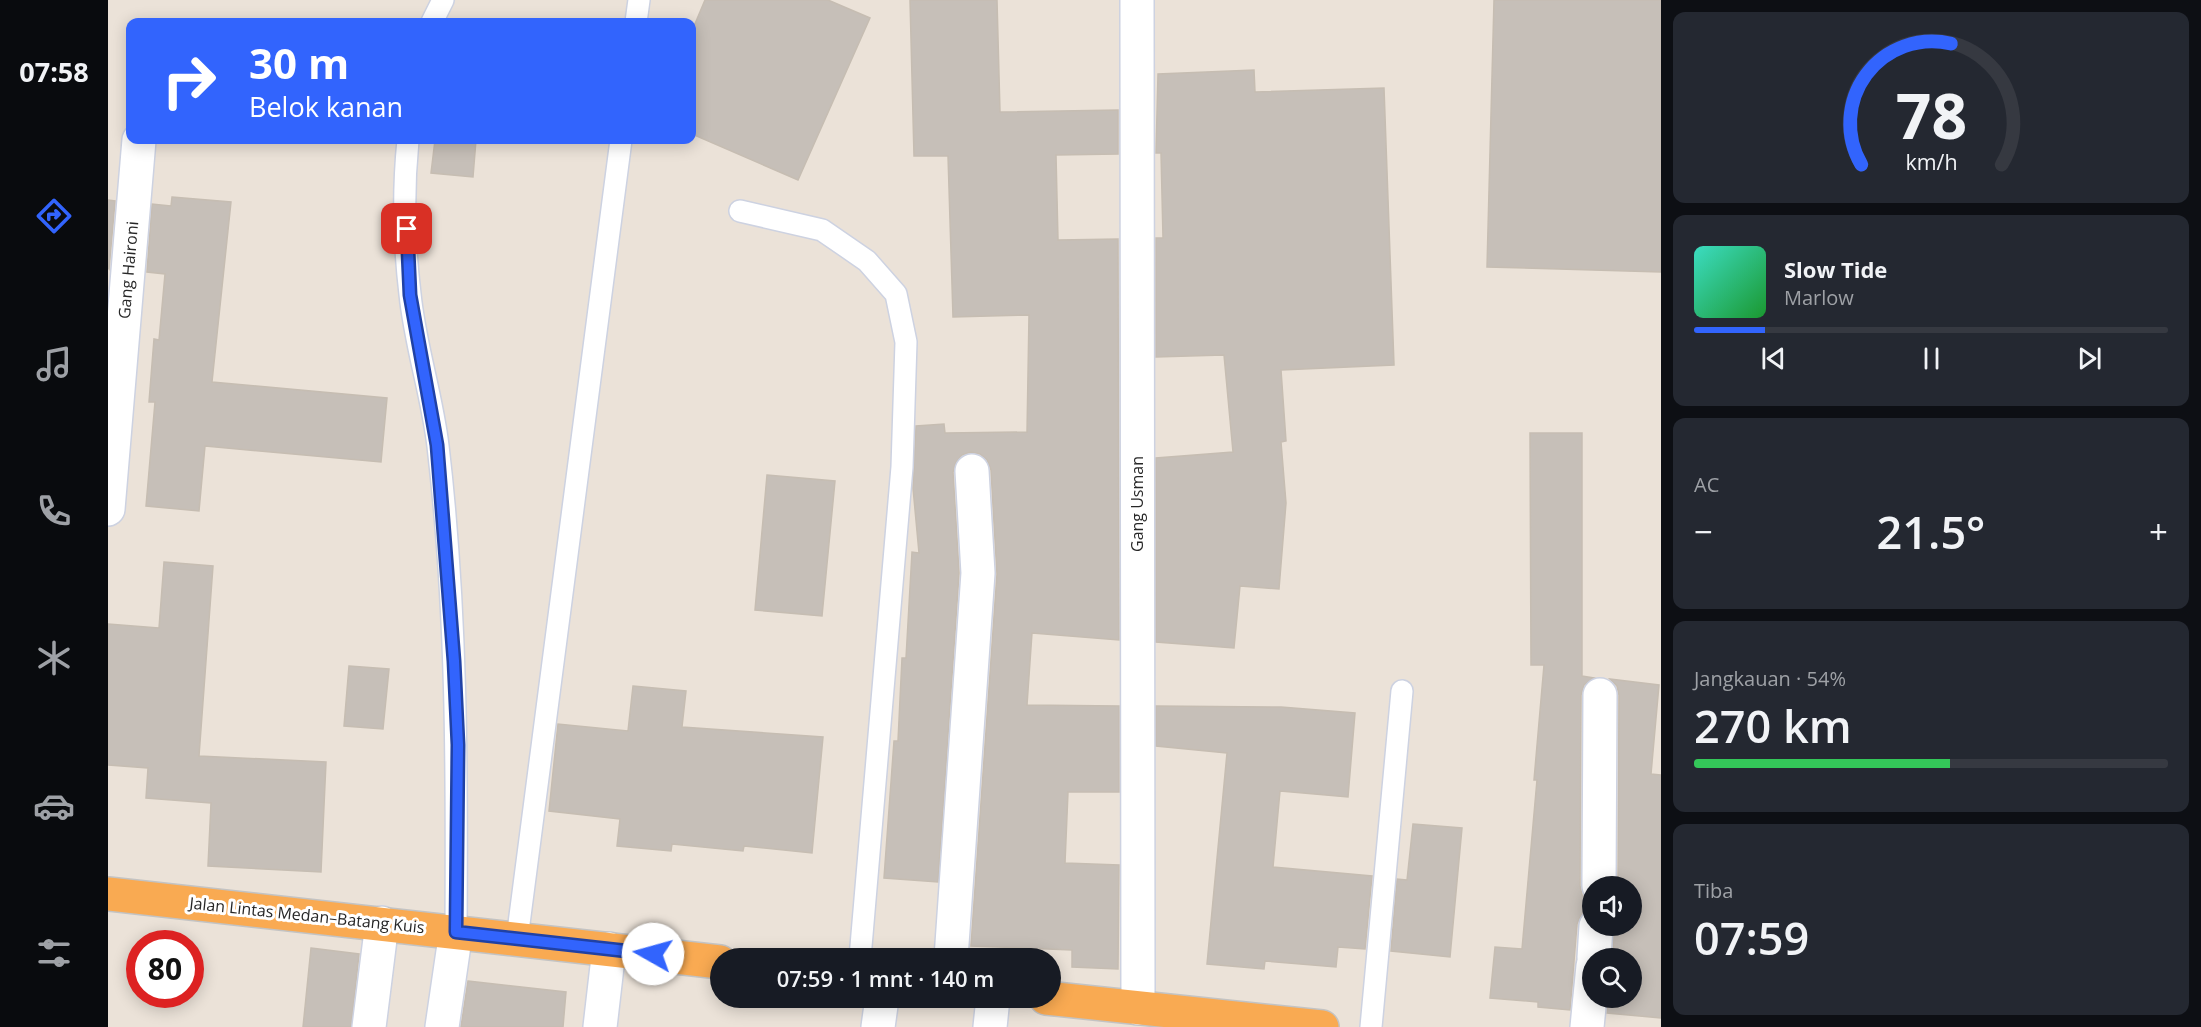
<!DOCTYPE html>
<html lang="id">
<head>
<meta charset="utf-8">
<style>
	:root { --surface:#171b24; --page:#242831; --text:#f1f3f6; --muted:#9ea1a6; --line:#363941; --accent:#3264fd }
	body { margin:0; font-family:"Open Sans",sans-serif; background:var(--page); color:var(--text); height:100vh; display:flex; flex-direction:column; font-size:22px; white-space:nowrap }
	* { box-sizing:border-box; margin:0 }
	p { font-size:20px; color:var(--muted) }
	.icon { flex:none; width:33px; height:33px; fill:none; stroke:currentColor; stroke-width:2; stroke-linecap:round; stroke-linejoin:round }
	.map { position:relative; flex:1; overflow:hidden }
	.details { display:flex; flex-direction:column; gap:12px; padding:12px; background:#0d0f14; width:540px }
	.details>* { flex:none }
	.guide { position:absolute; left:18px; top:18px; width:570px; height:126px; border-radius:12px; box-shadow:0 3px 15px #0003; background:#3264fd; color:#fff; overflow:hidden }
	.tools { position:absolute; left:1474px; top:876px; display:grid; gap:12px }
	.tools a { display:grid; place-items:center; width:60px; height:60px; border-radius:50%; background:var(--surface); box-shadow:0 3px 15px #0003; font-size:30px }
	.speed { position:absolute; left:18px; top:930px; display:flex; gap:12px; font-size:30px; font-weight:700; text-align:center }
	.speed>* { display:grid; place-content:center; width:78px; height:78px; border-radius:50%; background:var(--surface); box-shadow:0 3px 15px #0003; line-height:1 }
	.speed .limit { border:9px solid #d22; background:#fff; color:#111 }
	.pin { position:absolute; display:grid; place-items:center; width:51px; height:51px; color:#fff; margin:-26px; border-radius:12px; box-shadow:0 3px 9px #0006 }
	.me { position:absolute; width:66px; margin:-33px; rotate:277deg; stroke-linejoin:round; filter:drop-shadow(0 0 4px #0008) }
	.turn { display:flex; align-items:center; gap:21px; height:126px; padding:0 24px; font-size:27px }
	.turn .icon { width:78px; height:78px; stroke-width:2.5 }
	.turn b { display:block; font-size:42px; line-height:51px }
	.big { font-size:45px; font-weight:600; line-height:1.1 }
	.details .widget { flex:1; display:flex; flex-direction:column; justify-content:center; gap:9px; min-width:0; padding:0 21px; border-radius:12px; background:var(--page) }
	.details .dial { align-items:center; gap:0 }
	.dial svg { height:156px; overflow:visible; fill:none; stroke:var(--line); stroke-width:7; stroke-linecap:round; text-anchor:middle }
	.dial text { fill:var(--text); stroke:none }
	.song { display:flex; align-items:center; gap:18px }
	.cover { width:72px; height:72px; border-radius:9px; background:linear-gradient(135deg,hsl(170 70% 55%),hsl(130 70% 35%)) }
	.played { height:6px; border-radius:3px; background:linear-gradient(90deg,var(--accent) 15%,var(--line) 15%) }
	.keys { display:flex; justify-content:space-around; direction:ltr }
	.heat { display:flex; justify-content:space-between; align-items:center; font-size:33px; direction:ltr }
	.charge { height:9px; border-radius:4px; background:linear-gradient(90deg,#34c759 54%,var(--line) 0) }
	.trip { position:absolute; left:602px; top:948px; width:351px; height:60px; border-radius:30px; background:var(--surface); box-shadow:0 3px 15px #0003; font-weight:600; line-height:60px; text-align:center }
	main { display:flex; flex:1; min-height:0 }
	.menu { display:flex; flex-direction:column; width:108px; justify-content:space-around; align-items:center; background:#090b0e; color:var(--muted) }
	.menu .icon { width:42px; height:42px }
	.menu .selected { color:var(--accent) }
	.menu b { font-size:27px; color:var(--text) }
	.map>svg:first-child { display:block }
	.building { fill:#c6bfb8; stroke:#c6bdb2; stroke-width:1.5 }
	.lines { fill:none; stroke-linecap:round; stroke-linejoin:round }
	.service-casing { stroke:#cdd2e1; stroke-width:24 }
	.minor-casing { stroke:#cdd2e1; stroke-width:36 }
	.trunk-casing { stroke:#c3c3c3; stroke-width:36 }
	.service { stroke:#fff; stroke-width:21 }
	.minor { stroke:#fff; stroke-width:33 }
	.trunk { stroke:#f9aa52; stroke-width:33 }
	.route-casing { stroke:#2041a4; stroke-width:15 }
	.route { stroke:#3264fd; stroke-width:10 }
	.labels { text-anchor:middle; stroke-width:6; stroke-linejoin:round; paint-order:stroke }
	.street-label { font-size:16px; fill:#272727; stroke:#fff }
</style>
</head>
<body>
<main>
<nav class="menu">
<b>07:58</b>
<svg class="icon selected" aria-label="directions" viewBox="0 0 24 24"><path d="M12 3l9 9-9 9-9-9zM9 14v-3h6M13 9l2 2-2 2"/></svg>
<svg class="icon" aria-label="music" viewBox="0 0 24 24"><path d="M9 18V5l10-2v13"/><circle cx="6" cy="18" r="3"/><circle cx="16" cy="16" r="3"/></svg>
<svg class="icon" aria-label="phone" viewBox="0 0 24 24"><path d="M5 4h4l2 5-3 2q2 4 5 5l2-3 5 2v4C11 20 4 13 5 4z"/></svg>
<svg class="icon" aria-label="climate" viewBox="0 0 24 24"><path d="M12 3v18M4 7l16 10M4 17L20 7"/></svg>
<svg class="icon" aria-label="car" viewBox="0 0 24 24"><path d="M5 17H2v-5l4-1 3-4h7l3 4 3 1v5h-3M9 17h6M6 11h13"/><circle cx="7" cy="17" r="2"/><circle cx="17" cy="17" r="2"/></svg>
<svg class="icon" aria-label="filters" viewBox="0 0 24 24"><path d="M4 7h16M4 17h16"/><circle cx="9" cy="7" r="2"/><circle cx="15" cy="17" r="2"/></svg>
</nav>
<div class="map">
<svg width="1553" height="1027" viewBox="0 0 1553 1027">
	<rect width="100%" height="100%" fill="#ebe2d8"/>
	<g class="building">
		<path d="M 597,0 L 720,0 L 762,18 L 690,180 L 584,134 L 584,31 Z"/>
		<path d="M 802,0 L 889,0 L 892,112 L 1010,110 L 1010,154 L 948,155 L 950,240 L 1010,239 L 1011,640 L 924,633 L 919,705 L 1011,706 L 1011,792 L 960,792 L 957,863 L 1011,865 L 1010,969 L 964,967 L 964,950 L 863,946 L 889,574 L 883,470 L 879,460 L 872,454 L 863,452 L 854,455 L 848,462 L 845,472 L 851,573 L 830,882 L 776,878 L 786,741 L 790,741 L 794,658 L 798,658 L 804,552 L 811,553 L 805,488 L 808,426 L 836,424 L 837,433 L 919,432 L 921,315 L 845,317 L 840,156 L 806,156 Z"/>
		<path d="M 1386,0 L 1553,0 L 1553,272 L 1379,267 Z"/>
		<path d="M 1146,70 L 1147,92 L 1276,88 L 1286,365 L 1173,370 L 1178,441 L 1173,442 L 1178,503 L 1171,589 L 1132,586 L 1126,648 L 1048,642 L 1048,458 L 1125,452 L 1116,355 L 1048,357 L 1048,238 L 1055,238 L 1053,153 L 1048,153 L 1050,74 Z"/>
		<path d="M 327,140 L 368,140 L 365,177 L 323,173 Z"/>
		<path d="M 64,197 L 123,202 L 104,382 L 279,398 L 273,462 L 97,446 L 91,511 L 38,506 L 47,402 L 41,402 L 46,339 L 51,340 L 57,274 L 39,272 L 44,204 L 63,206 Z"/>
		<path d="M 0,200 L 7,201 L 1,269 L 0,268 Z"/>
		<path d="M 1422,433 L 1474,433 L 1474,676 L 1486,678 L 1476,685 L 1473,695 L 1472,886 L 1474,895 L 1485,903 L 1485,908 L 1473,915 L 1469,924 L 1462,1010 L 1430,1007 L 1430,1002 L 1382,998 L 1387,947 L 1414,949 L 1429,780 L 1426,780 L 1436,665 L 1423,665 Z"/>
		<path d="M 659,475 L 727,481 L 714,616 L 647,610 Z"/>
		<path d="M 56,562 L 105,566 L 91,756 L 218,762 L 213,872 L 100,866 L 103,803 L 38,798 L 40,768 L 0,765 L 0,624 L 51,628 Z"/>
		<path d="M 241,666 L 281,669 L 275,729 L 236,726 Z"/>
		<path d="M 1502,679 L 1551,685 L 1543,774 L 1553,775 L 1553,1018 L 1499,1013 L 1501,998 L 1524,998 L 1524,958 L 1505,958 L 1506,926 L 1524,926 L 1524,886 L 1510,886 L 1511,695 L 1509,686 Z"/>
		<path d="M 525,686 L 578,691 L 574,727 L 715,737 L 704,853 L 636,846 L 635,851 L 564,844 L 563,851 L 509,846 L 512,819 L 441,811 L 450,724 L 520,731 Z"/>
		<path d="M 1048,706 L 1173,707 L 1247,713 L 1240,797 L 1172,791 L 1165,867 L 1264,876 L 1257,949 L 1230,947 L 1228,967 L 1157,961 L 1156,969 L 1099,964 L 1119,753 L 1048,746 Z"/>
		<path d="M 1305,824 L 1354,828 L 1342,957 L 1283,951 L 1289,879 L 1299,880 Z"/>
		<path d="M 203,948 L 251,954 L 243,1027 L 195,1027 Z"/>
		<path d="M 360,981 L 458,992 L 455,1027 L 353,1027 Z"/>
	</g>
	<g class="lines">
		<defs>
			<g id="service">
				<path d="M 324,22 L 335,0"/>
				<path d="M 528,22 L 531,0"/>
				<path d="M 300,140 C 295,190 296,244 302,294 C 307,345 324,395 330,446 C 349,607 349,769 348,931"/>
				<path d="M 632,211 L 714,230 L 759,261 L 788,294 L 798,342 L 794,467 L 752,958"/>
				<path d="M 409,939 L 513,140"/>
				<path d="M 1263,1027 L 1294,691"/>
			</g>
			<g id="minor">
				<path d="M 1029,0 L 1030,1008"/>
				<path d="M 0,509 L 31,140"/>
				<path d="M 1491,886 L 1492,695"/>
				<path d="M 843,958 L 870,573 L 864,471"/>
				<path d="M 1486,958 L 1488,926"/>
				<path d="M 261,1027 L 274,923"/>
				<path d="M 334,1027 L 348,931"/>
				<path d="M 492,1027 L 501,949"/>
				<path d="M 770,1027 L 774,998"/>
				<path d="M 882,1027 L 885,998"/>
				<path d="M 1479,1027 L 1485,966"/>
			</g>
			<g id="trunk">
				<path d="M 0,894 L 612,962"/>
				<path d="M 938,998 L 1214,1027"/>
			</g>
		</defs>
		<use href="#service" class="service-casing"/>
		<use href="#minor" class="minor-casing"/>
		<use href="#trunk" class="trunk-casing"/>
		<use href="#service" class="service"/>
		<use href="#minor" class="minor"/>
		<use href="#trunk" class="trunk"/>
	</g>
	<g class="lines">
		<defs>
			<path id="route" d="M 299,229 L 302,295 L 329,445 L 346,661 L 350,745 L 348,932 L 545,954"/>
		</defs>
		<use href="#route" class="route-casing"/>
		<use href="#route" class="route"/>
	</g>
	<g class="labels">
		<g class="street-label">
			<text transform="translate(20 270) rotate(-85)" y="6">Gang Haironi</text>
			<text transform="translate(1029 504) rotate(-90)" y="6">Gang Usman</text>
			<text transform="translate(199 915) rotate(6)" y="6">Jalan Lintas Medan–Batang Kuis</text>
		</g>
	</g>
</svg>
<div class="tools">
<a><svg class="icon" aria-label="sound" viewBox="0 0 24 24"><path d="M4 9h4l5-4v14l-5-4H4zM17 9q2 3 0 6"/></svg></a>
<a><svg class="icon" aria-label="search" viewBox="0 0 24 24"><circle cx="10" cy="10" r="6"/><path d="M15 15l6 6"/></svg></a>
</div>
<div class="speed"><div class="limit">80</div></div>
<div class="pin" style="left:299px;top:229px;background:#d93025"><svg class="icon" aria-label="arrive" viewBox="0 0 24 24"><path d="M6 21V4h12l-3 4 3 4H6"/></svg></div>
<svg class="me" style="left:545px;top:954px" viewBox="-20 -20 40 40"><circle r="19" fill="#fff"/><path d="M0-13L10 11 0 6-10 11z" fill="#3264fd"/></svg>
<div class="trip">07:59 · 1 mnt · 140 m</div>
<div class="guide">
<div class="turn"><svg class="icon" aria-label="right" viewBox="0 0 24 24"><path d="M7 20v-9h11M14 6l5 5-5 5"/></svg><div><b>30 m</b>Belok kanan</div></div>
</div>
</div>
<section class="details">
<div class="widget dial"><svg viewBox="0 0 100 80">
<path d="M14 69A42 42 0 1 1 86 69"/>
<path d="M14 69A42 42 0 0 1 60 7" stroke="#3264fd"/>
<text x="50" y="56" font-size="32" font-weight="700">78</text>
<text x="50" y="72" font-size="11">km/h</text>
</svg></div>
<div class="widget">
<div class="song"><i class="cover"></i><div><b>Slow Tide</b><p>Marlow</p></div></div>
<div class="played"></div>
<div class="keys"><svg class="icon" aria-label="previous" viewBox="0 0 24 24"><path d="M18 5L8 12l10 7zM5 5v14"/></svg><svg class="icon" aria-label="pause" viewBox="0 0 24 24"><path d="M8 5v14M16 5v14"/></svg><svg class="icon" aria-label="next" viewBox="0 0 24 24"><path d="M6 5l10 7-10 7zM19 5v14"/></svg></div>
</div>
<div class="widget"><p>AC</p>
<div class="heat"><a>−</a><b class="big">21.5°</b><a>+</a></div>
</div>
<div class="widget"><p>Jangkauan · 54%</p><b class="big">270 km</b><div class="charge"></div></div>
<div class="widget"><p>Tiba</p><b class="big">07:59</b></div>
</section>
</main>
</body>
</html>
